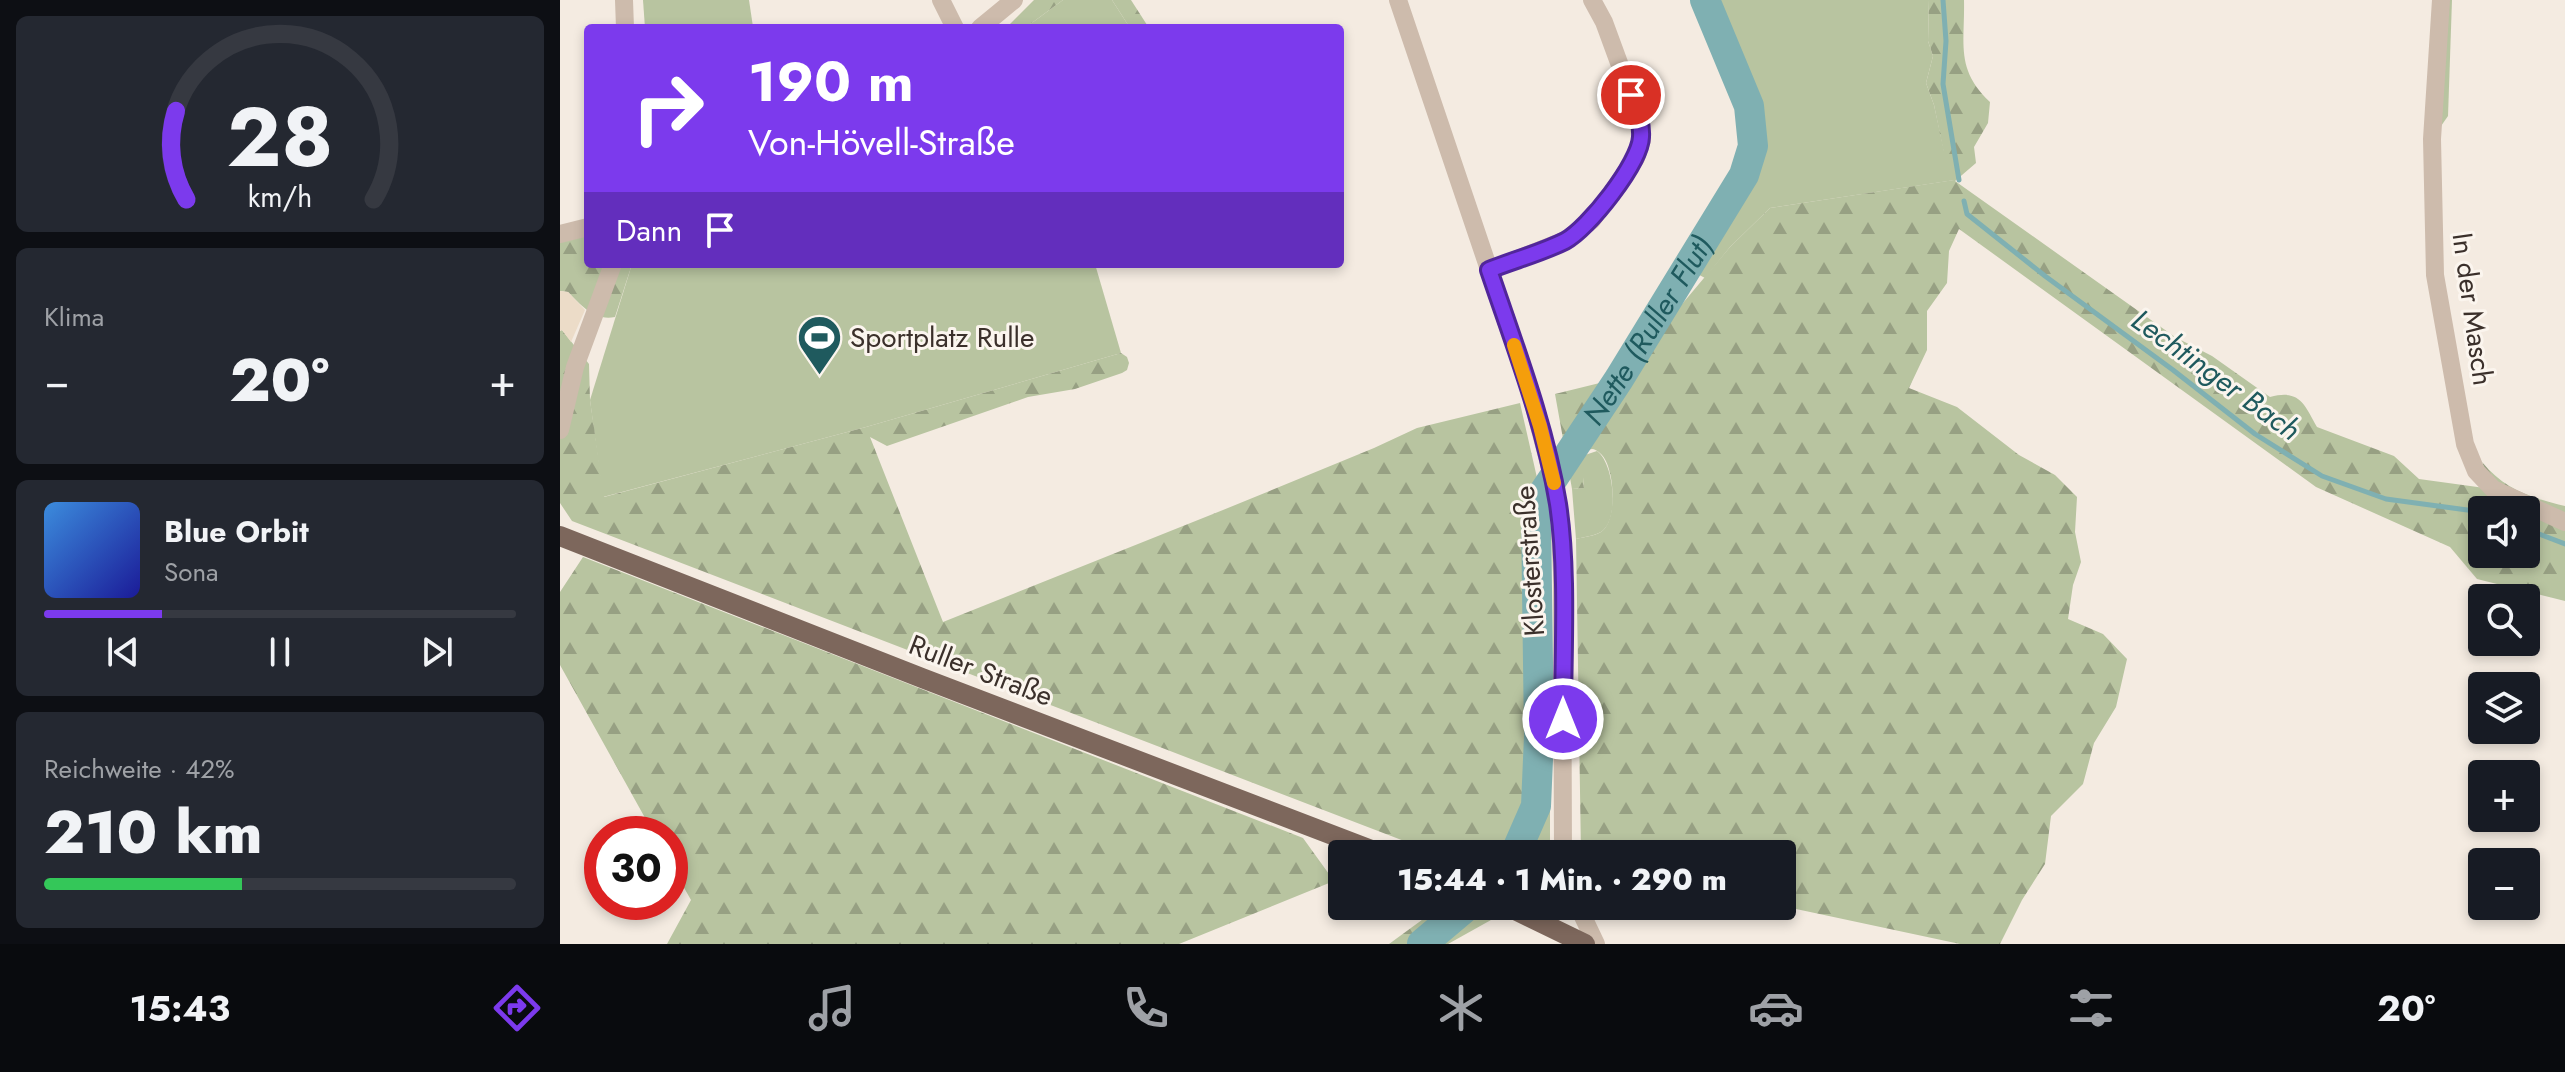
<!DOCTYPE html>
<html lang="de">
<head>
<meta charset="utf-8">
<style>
	:root { --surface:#171b24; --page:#242831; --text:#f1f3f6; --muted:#9ea1a6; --line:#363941; --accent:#7c3aed }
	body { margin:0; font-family:Jost,sans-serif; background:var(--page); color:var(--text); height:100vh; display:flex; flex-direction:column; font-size:30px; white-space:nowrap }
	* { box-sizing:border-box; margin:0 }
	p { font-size:26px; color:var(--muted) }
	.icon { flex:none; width:44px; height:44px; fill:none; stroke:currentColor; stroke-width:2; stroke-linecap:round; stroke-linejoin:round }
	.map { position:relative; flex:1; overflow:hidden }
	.drawer { display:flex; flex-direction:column; gap:16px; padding:16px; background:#0d0f14; width:560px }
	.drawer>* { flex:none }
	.banner { position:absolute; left:24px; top:24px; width:760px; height:244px; border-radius:8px; box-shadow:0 4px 12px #0003; background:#7c3aed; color:#fff; overflow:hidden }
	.fabs { position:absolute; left:1908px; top:496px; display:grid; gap:16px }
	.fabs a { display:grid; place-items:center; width:72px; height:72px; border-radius:8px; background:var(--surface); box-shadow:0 4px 12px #0003; font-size:40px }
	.speed { position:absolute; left:24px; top:816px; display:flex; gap:16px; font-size:40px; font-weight:700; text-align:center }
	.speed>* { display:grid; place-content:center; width:104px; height:104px; border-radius:50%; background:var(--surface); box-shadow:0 4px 12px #0003; line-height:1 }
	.speed .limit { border:12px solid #d22; background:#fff; color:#111 }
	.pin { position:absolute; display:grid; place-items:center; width:68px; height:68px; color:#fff; margin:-34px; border:4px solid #fff; border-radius:50%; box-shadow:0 2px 8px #0007 }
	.me { position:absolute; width:88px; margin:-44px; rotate:0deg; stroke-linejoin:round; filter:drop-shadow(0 0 6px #0008) }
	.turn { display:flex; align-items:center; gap:28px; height:168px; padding:0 32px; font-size:36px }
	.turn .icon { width:104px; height:104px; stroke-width:2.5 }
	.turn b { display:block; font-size:56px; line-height:68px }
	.then { display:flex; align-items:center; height:76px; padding:0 32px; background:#0003; gap:16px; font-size:30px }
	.big { font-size:60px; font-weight:800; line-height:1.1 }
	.drawer .tile { flex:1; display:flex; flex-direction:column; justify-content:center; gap:12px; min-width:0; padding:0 28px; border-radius:12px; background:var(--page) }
	.drawer .dial { align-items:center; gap:0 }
	.dial svg { height:208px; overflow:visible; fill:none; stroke:var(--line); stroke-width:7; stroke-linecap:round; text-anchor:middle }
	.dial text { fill:var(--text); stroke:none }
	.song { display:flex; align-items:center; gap:24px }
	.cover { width:96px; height:96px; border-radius:12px; background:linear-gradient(135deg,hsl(210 70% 55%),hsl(240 70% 35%)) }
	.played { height:8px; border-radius:4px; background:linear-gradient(90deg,var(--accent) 25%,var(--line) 25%) }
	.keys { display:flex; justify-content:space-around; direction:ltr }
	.heat { display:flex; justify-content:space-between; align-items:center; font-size:44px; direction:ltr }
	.charge { height:12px; border-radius:6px; background:linear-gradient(90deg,#34c759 42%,var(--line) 0) }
	.trip { position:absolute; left:768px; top:840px; width:468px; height:80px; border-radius:8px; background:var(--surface); box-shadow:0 4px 12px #0003; font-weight:800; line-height:80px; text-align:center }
	.tabs { display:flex; height:128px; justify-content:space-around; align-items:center; background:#090b0e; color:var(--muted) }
	.tabs .icon { width:56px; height:56px }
	.tabs .active { color:var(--accent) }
	.tabs b { font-size:36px; color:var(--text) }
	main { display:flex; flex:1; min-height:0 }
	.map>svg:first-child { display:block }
	.green { fill:#b8c4a0 }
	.forest { fill:url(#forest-firs); fill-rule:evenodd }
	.plaza { fill:#ecdcc8 }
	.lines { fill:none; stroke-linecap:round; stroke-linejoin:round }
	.stream { stroke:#7fb0b2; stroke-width:5 }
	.river { stroke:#7fb0b2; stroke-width:30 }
	.minor { stroke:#cdbbac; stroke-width:18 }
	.major { stroke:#7d675c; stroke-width:20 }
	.route-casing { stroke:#51269a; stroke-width:20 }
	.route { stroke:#7c3aed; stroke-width:14 }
	.slow { stroke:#f59e0b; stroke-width:14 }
	.labels { text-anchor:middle; stroke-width:6; stroke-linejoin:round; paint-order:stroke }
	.street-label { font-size:28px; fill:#3b302b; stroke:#fbf5ee }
	.poi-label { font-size:28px; fill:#3b302b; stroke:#fbf5ee; text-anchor:start }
	.water-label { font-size:30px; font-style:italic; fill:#1f5a5e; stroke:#fbf5ee }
</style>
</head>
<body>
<main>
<section class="drawer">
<div class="tile dial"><svg viewBox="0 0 100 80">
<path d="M14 69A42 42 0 1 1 86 69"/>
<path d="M14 69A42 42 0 0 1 10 35" stroke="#7c3aed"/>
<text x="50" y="56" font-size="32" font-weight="700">28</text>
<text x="50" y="72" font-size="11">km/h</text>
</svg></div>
<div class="tile"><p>Klima</p>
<div class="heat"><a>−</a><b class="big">20°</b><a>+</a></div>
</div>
<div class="tile">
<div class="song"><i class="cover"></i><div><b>Blue Orbit</b><p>Sona</p></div></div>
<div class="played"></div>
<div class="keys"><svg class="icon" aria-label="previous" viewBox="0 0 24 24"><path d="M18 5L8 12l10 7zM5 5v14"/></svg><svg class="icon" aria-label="pause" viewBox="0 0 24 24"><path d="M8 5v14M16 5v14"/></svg><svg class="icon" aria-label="next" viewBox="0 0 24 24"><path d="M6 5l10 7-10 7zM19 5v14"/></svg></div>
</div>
<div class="tile"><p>Reichweite · 42%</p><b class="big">210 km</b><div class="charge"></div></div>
</section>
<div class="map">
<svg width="2005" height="944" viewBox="0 0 2005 944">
	<defs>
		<pattern id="forest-firs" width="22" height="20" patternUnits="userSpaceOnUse" patternTransform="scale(2)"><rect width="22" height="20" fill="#b8c4a0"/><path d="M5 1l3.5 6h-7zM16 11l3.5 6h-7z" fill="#97a083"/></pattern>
	</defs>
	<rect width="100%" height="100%" fill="#f4ebe1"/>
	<g class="green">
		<path d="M 83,0 L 189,0 L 193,27 L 85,28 Z"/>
		<path d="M 503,0 L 552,0 L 570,28 L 465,28 Z"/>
		<path d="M 1146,0 L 1369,0 L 1368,41 L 1373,56 L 1366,83 L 1374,105 L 1384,151 L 1395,180 L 1210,208 L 1170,247 L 1145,278 L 1126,268 L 1184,175 L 1193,146 L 1189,106 L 1149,14 Z"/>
		<path d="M 1881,0 L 1892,0 L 1888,116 L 1872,139 Z"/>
		<path d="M 72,264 L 535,264 L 561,353 L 306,427 L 43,497 L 30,400 Z"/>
		<path d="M 1037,451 C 1054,463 1060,520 1041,532 C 1034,536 1023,537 1016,539 L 1012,489 L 1024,488 L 1022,466 L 1025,455 Z"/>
	</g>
	<g class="forest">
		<path d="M 474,0 L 503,0 L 465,28 L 452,28 L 449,25 Z"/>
		<path d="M 552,0 L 571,0 L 589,28 L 570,28 Z"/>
		<path d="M 1369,0 L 1404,0 C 1405,43 1395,69 1430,102 L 1428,123 L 1414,147 L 1416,163 L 1395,181 L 1615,337 L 1652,356 L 1710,397 C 1740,389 1744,404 1757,427 L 1834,456 L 1859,479 L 1932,489 L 1922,462 C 1944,489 1971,498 2005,506 L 2005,601 L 1917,579 L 1890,547 L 1756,487 L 1399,229 L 1389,251 L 1387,283 L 1367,311 L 1367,350 L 1349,388 L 1397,407 L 1459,455 L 1495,475 L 1517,497 L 1515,532 L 1521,562 L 1513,585 L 1508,619 L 1543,634 L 1567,659 L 1556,707 L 1534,743 L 1523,784 L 1491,816 L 1485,864 L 1462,900 L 1440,944 L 1400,944 L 1222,906 L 1222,854 L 1021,854 L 1016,539 C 1023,537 1035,536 1041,532 C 1058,521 1055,467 1041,454 C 1020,434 1023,480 1024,488 L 1012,489 L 995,394 L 1060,378 L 1170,247 L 1210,208 L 1394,180 L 1387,168 L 1374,105 L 1366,83 L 1373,56 L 1368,41 ZM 1922,510 L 1966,510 L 1966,554 L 1922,554 Z"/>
		<path d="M 28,226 L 28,264 L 72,264 L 55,317 C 34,321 22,306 8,292 L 0,291 L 0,238 Z"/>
		<path d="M 2,330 L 29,364 L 30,400 L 44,497 L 306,427 L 561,353 L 567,357 L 569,363 L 567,370 L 562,373 L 515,389 L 468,397 L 327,446 L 310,437 L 383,622 L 663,510 L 814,448 L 857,428 L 960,403 L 990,535 L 990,842 L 986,854 L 878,854 L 12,521 L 0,503 L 0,331 Z"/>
		<path d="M 23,557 L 743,838 L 774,881 L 619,944 L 107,944 L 131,900 L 110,863 L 110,834 L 94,834 L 0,665 L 0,592 Z"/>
		<path d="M 881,906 L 931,920 L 888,944 L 829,944 Z"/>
	</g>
	<path class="plaza" d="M 0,291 L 8,292 L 25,310 L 11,342 L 2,330 L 0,331 Z"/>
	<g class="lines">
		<g class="stream">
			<path d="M 1383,0 L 1386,41 L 1383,84 L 1399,180"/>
			<path d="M 1404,201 L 1407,214 L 1485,276 L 1613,370 L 1695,434 L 1762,476 L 1826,499 L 1922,512"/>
			<path d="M 1966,529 L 2005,544"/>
		</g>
		<g class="river">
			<path id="s1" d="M 955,854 L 976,806 L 979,736 L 976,516 L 984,492 L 1059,379 L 1184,175 L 1193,146 L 1189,106 L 1145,0"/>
			<path d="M 862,944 L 907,906"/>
		</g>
		<g class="minor">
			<path d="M 64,0 L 65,28"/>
			<path d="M 381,0 L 395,28"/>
			<path d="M 838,0 L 969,388 L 993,479 L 999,508 L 1002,572 L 1003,854"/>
			<path d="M 1881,0 L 1872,139 L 1875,275 L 1905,444 L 1916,471 L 1933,489 L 2005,522"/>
			<path d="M 420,28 L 454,0"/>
			<path d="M 0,234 L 28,227"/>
			<path d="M 929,270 L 1006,240 L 1032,220 L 1076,158 L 1082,140 L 1080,120 L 1044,22 L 1032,0"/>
			<path d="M 0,430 L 15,367 L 53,264"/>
			<path d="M 1018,906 L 1036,944"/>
			<path d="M 982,922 L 991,906"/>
		</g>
		<g class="major">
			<path d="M 0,536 L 362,678 L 822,854"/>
			<path d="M 947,906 L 1025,944"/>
		</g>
	</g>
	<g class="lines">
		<defs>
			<path id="route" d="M 1003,719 C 1003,651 1008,570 998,504 C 985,424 955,347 929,270 C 954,260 981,253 1005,241 C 1028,229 1080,163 1081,137 C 1082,122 1076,109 1071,95"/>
		</defs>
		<use href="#route" class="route-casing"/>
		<use href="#route" class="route"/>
		<path class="slow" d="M 954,345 L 980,426 L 994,483"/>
	</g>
	<defs>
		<symbol id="stadium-pin" viewBox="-11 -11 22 30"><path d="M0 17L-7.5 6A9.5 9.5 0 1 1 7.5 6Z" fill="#1f5a5e" stroke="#fbf5ee"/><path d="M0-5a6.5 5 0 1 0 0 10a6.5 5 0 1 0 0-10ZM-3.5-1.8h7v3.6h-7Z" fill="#fff"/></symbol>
	</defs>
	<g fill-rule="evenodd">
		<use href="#stadium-pin" x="234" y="312" width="51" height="69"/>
	</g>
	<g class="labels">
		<g class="street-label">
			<text transform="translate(1913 309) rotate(82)" y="10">In der Masch</text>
			<text transform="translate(969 561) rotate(-94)" y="10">Klosterstraße</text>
			<text transform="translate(421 670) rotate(21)" y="10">Ruller Straße</text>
		</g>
		<g class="poi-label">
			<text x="290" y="347">Sportplatz Rulle</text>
		</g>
		<g class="water-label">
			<text dy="10" stroke="none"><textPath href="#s1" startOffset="560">Nette (Ruller Flut)</textPath></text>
			<text transform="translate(1656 375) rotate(36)" y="10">Lechtinger Bach</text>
		</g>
	</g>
</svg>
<div class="fabs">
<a><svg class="icon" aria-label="sound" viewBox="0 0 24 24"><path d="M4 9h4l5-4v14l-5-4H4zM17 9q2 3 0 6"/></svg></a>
<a><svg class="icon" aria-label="search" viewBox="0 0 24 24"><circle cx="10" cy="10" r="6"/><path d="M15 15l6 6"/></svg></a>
<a><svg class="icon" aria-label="layers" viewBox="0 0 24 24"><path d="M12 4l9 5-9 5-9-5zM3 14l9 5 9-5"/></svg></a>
<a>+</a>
<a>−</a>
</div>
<div class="speed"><div class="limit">30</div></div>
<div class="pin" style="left:1071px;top:95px;background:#d93025"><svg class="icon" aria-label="arrive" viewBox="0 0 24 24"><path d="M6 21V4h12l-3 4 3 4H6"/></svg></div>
<svg class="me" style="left:1003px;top:719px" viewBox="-20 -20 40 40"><circle r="17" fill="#7c3aed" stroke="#fff" stroke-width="3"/><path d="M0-11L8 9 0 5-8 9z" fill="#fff"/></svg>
<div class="trip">15:44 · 1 Min. · 290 m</div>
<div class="banner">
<div class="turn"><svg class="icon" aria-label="right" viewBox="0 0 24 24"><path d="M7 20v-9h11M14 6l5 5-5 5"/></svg><div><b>190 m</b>Von-Hövell-Straße</div></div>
<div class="then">Dann<svg class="icon" aria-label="arrive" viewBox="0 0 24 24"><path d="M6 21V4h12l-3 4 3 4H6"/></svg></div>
</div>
</div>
</main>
<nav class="tabs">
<b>15:43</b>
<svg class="icon active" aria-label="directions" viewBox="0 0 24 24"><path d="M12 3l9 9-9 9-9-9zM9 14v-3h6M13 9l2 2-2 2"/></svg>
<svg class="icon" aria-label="music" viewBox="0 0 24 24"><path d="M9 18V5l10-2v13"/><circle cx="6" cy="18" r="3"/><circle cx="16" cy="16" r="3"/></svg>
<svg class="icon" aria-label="phone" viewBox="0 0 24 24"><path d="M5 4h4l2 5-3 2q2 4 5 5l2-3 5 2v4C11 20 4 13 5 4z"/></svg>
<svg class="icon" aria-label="climate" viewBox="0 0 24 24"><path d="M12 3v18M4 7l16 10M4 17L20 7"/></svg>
<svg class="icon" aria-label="car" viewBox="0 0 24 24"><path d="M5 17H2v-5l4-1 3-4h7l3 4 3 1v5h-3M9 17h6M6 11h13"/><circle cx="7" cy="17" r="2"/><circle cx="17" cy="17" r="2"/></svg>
<svg class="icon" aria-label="filters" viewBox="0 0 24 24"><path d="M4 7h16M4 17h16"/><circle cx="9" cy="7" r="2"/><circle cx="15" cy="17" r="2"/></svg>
<b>20°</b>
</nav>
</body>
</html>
